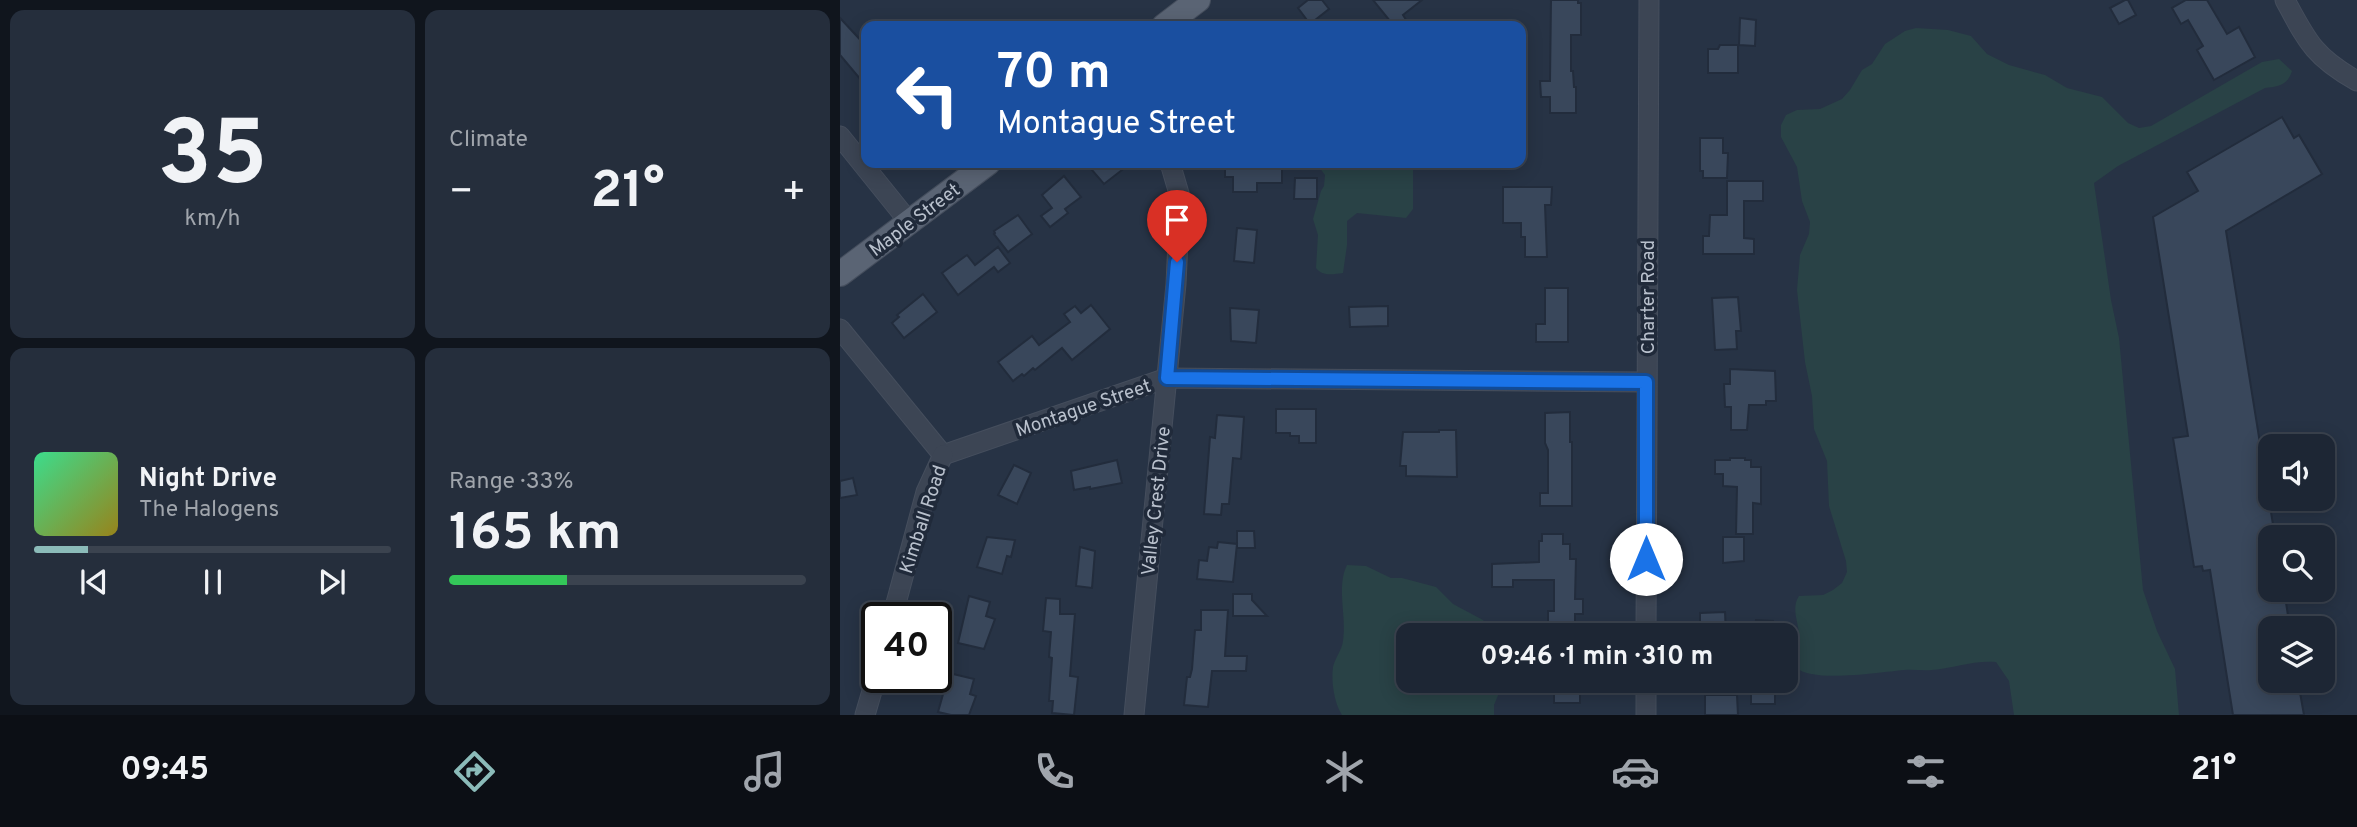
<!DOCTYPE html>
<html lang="en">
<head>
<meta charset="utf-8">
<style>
	:root { --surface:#1d2634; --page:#252e3c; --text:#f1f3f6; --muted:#a0a5ac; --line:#3b434f; --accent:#8bbbb9 }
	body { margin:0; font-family:Overpass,sans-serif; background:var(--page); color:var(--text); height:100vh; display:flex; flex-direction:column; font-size:26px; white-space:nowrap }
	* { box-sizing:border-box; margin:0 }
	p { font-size:23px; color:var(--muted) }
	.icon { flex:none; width:38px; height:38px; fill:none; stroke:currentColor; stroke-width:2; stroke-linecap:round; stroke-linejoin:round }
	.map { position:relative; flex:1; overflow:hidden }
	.sheet { display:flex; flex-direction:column; gap:10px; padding:10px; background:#10151d; width:840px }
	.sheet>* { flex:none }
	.top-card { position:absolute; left:21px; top:21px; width:665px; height:147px; border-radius:14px; box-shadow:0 4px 18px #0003,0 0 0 2px var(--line); background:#1a4fa0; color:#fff; overflow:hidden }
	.fabs { position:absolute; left:1418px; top:434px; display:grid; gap:14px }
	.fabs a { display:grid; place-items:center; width:77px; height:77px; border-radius:14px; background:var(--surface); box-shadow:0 4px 18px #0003,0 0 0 2px var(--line); font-size:35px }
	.speed { position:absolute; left:21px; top:602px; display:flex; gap:14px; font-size:35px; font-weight:700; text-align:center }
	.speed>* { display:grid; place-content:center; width:91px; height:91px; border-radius:50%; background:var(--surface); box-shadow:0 4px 18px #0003,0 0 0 2px var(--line); line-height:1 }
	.speed .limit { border:4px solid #111; border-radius:10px; background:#fff; color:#111 }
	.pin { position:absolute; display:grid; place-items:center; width:60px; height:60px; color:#fff; margin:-72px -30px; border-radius:50% 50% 50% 0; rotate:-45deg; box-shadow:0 0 7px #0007 }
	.pin .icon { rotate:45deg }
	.me { position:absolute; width:77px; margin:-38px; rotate:0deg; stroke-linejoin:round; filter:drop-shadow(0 0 5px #0008) }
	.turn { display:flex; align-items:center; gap:24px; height:147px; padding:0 21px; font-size:32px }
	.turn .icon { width:91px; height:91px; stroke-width:2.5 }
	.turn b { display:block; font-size:49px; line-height:60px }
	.big { font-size:52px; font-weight:700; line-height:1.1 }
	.sheet .tile { flex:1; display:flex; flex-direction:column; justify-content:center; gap:10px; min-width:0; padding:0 24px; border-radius:14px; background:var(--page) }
	.sheet .dial { align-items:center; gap:0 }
	.dial b { font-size:91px; line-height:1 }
	.song { display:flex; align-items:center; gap:21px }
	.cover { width:84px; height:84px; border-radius:10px; background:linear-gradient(135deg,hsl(150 70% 55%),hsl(50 70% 35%)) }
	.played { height:7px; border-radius:4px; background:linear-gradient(90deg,var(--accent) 15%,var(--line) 15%) }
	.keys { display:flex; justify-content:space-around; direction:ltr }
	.heat { display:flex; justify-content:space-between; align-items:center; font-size:38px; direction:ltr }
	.charge { height:10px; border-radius:5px; background:linear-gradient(90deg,#34c759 33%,var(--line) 0) }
	.sheet .tiles { flex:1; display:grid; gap:10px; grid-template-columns:repeat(2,1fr) }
	.trip { position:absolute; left:556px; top:623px; width:402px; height:70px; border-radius:14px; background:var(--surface); box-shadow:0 4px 18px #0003,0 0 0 2px var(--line); font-weight:700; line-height:70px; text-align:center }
	.dock { display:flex; height:112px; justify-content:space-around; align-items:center; background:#0c0f15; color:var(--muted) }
	.dock .icon { width:49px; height:49px }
	.dock .current { color:var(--accent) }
	.dock b { font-size:32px; color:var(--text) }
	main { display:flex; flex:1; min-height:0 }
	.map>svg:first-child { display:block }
	.green { fill:#294246 }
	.building { fill:#39475b; stroke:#222c3c; stroke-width:2 }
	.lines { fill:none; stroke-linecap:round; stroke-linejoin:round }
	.minor-casing { stroke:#454e5d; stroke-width:21 }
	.major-casing { stroke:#454e5d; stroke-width:26 }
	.minor { stroke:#3c4554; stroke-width:19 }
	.major { stroke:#5a6474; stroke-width:24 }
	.route-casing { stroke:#114b97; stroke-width:18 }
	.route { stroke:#1a73e8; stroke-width:12 }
	.labels { text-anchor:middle; stroke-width:7; stroke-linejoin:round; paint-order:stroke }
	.street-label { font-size:19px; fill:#b9c1cd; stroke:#202a3a }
</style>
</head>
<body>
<main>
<section class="sheet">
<div class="tiles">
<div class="tile dial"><b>35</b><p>km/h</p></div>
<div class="tile"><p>Climate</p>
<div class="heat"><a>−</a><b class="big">21°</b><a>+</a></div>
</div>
<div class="tile">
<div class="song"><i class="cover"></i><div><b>Night Drive</b><p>The Halogens</p></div></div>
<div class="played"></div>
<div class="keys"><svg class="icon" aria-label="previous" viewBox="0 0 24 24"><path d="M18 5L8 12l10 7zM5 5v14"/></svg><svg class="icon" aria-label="pause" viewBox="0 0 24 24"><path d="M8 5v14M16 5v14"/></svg><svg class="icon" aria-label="next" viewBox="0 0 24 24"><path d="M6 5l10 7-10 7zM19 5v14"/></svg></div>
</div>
<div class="tile"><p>Range · 33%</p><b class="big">165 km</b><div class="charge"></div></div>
</div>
</section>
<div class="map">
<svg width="1517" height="715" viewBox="0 0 1517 715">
	<rect width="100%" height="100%" fill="#273345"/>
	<g class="green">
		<path d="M 1076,28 L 1108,30 L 1131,36 L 1147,54 L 1169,65 L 1205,75 L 1227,88 L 1262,97 L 1288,123 L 1299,128 L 1311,126 L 1422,62 L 1439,59 L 1452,71 C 1448,85 1438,87 1425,88 L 1278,166 L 1254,183 L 1271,300 L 1279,338 L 1303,590 L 1317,631 L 1335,669 L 1339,715 L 1174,715 L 1169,681 L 1156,662 C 1134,660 1114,668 1092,670 C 1083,671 1073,669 1064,670 C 1043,672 972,683 957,668 C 958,657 960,645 959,634 C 958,621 951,608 959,596 L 983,595 L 993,590 L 1002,583 L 1007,572 L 1006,561 L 989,506 L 987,461 L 974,429 L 972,396 L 965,362 L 957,290 L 960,255 L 969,234 L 970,222 L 962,201 L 957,167 L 941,137 L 941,125 L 946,115 L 957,110 L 980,109 L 1002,99 L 1010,90 L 1022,70 L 1032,64 L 1045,44 L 1065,31 Z"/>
		<path d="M 476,163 L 573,163 L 573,209 L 566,218 L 517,213 L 507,221 L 507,245 L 503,273 C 493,274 483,277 476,268 L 478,235 L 473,219 L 481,191 L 484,186 L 485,175 Z"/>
		<path d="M 507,565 L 526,566 L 551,578 L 562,578 L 596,587 L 613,604 L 643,620 L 653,635 L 569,635 L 569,681 L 664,681 L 654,705 L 654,715 L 502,715 C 494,703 491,681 493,667 C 495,658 502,650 503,641 C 507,616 496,587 507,565 Z"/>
	</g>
	<g class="building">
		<path d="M 468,0 L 482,0 L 489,9 L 470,24 L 458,8 Z"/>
		<path d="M 533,0 L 582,0 L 563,15 L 570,26 L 554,26 Z"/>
		<path d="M 711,0 L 738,0 L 738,3 L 741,3 L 741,35 L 731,35 L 731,71 L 733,71 L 734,87 L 736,87 L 736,113 L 710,113 L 710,97 L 701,97 L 700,81 L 710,81 Z"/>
		<path d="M 1285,0 L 1288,0 L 1296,15 L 1279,24 L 1270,8 Z"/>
		<path d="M 1346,0 L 1367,0 L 1387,34 L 1399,27 L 1415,57 L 1374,80 L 1357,50 L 1363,46 L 1348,20 L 1341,24 L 1332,8 Z"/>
		<path d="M 0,18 L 26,46 L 26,86 L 0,55 Z"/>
		<path d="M 900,18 L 916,20 L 915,46 L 899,45 Z"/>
		<path d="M 880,45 L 898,45 L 898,73 L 868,73 L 868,49 L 878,49 Z"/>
		<path d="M 1442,117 L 1454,138 L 1459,135 L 1482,174 L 1386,231 L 1435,537 L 1430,537 L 1430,590 L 1444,590 L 1450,628 L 1430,628 L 1430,681 L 1458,681 L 1464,715 L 1393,715 L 1370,570 L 1363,571 L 1362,566 L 1354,567 L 1333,438 L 1348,436 L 1313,217 L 1358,191 L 1347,172 Z"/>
		<path d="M 860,138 L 883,138 L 883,153 L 888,153 L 887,178 L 863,178 L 863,171 L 860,171 Z"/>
		<path d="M 259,163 L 291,163 L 264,184 L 251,169 Z"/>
		<path d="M 385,163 L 442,163 L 442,183 L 417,183 L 417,192 L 393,192 L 393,177 L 385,177 Z"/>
		<path d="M 224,176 L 241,197 L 225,209 L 228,213 L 210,227 L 201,216 L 212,208 L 202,195 Z"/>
		<path d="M 455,178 L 477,178 L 477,199 L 454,199 Z"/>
		<path d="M 887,181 L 923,181 L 923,201 L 904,201 L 904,238 L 914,239 L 914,254 L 863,254 L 863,236 L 869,236 L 870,215 L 887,215 Z"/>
		<path d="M 663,187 L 712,187 L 711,205 L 705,205 L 707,257 L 685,257 L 685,237 L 681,237 L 681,223 L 663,223 Z"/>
		<path d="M 178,215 L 192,234 L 168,252 L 154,234 L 155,233 L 154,231 Z"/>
		<path d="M 397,228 L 417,230 L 414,263 L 394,261 Z"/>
		<path d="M 158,247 L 170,263 L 158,272 L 154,267 L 118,295 L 102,273 L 127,255 L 135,265 Z"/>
		<path d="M 705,288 L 728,288 L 728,342 L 696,342 L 696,324 L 705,324 Z"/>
		<path d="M 83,294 L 97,312 L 64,338 L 52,323 L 59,317 L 57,315 Z"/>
		<path d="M 898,297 L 901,331 L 896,331 L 897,349 L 875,350 L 872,298 Z"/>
		<path d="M 251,305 L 270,329 L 232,360 L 222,348 L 195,370 L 193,368 L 184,376 L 182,374 L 173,381 L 158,362 L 192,336 L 199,345 L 230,322 L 224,314 L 235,306 L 241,313 Z"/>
		<path d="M 548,306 L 548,326 L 510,327 L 509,307 Z"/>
		<path d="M 390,308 L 419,310 L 416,343 L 391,341 Z"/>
		<path d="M 890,369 L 935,371 L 936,401 L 926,401 L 926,405 L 909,405 L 907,430 L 891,430 L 891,407 L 885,407 L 884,384 L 890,384 Z"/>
		<path d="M 436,409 L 476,409 L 476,443 L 459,443 L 459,436 L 450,436 L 450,433 L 436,433 Z"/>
		<path d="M 730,412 L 730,442 L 732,442 L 732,506 L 700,506 L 700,493 L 708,493 L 708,450 L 705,443 L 705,413 Z"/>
		<path d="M 377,415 L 404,417 L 401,459 L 393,458 L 389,504 L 382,504 L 381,515 L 364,514 L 370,437 L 375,438 Z"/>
		<path d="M 599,430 L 616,430 L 617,477 L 566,476 L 566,466 L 560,466 L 563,432 L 599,432 Z"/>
		<path d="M 890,458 L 905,458 L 905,460 L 911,460 L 911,467 L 921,467 L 921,504 L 913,503 L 913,534 L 896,534 L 897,487 L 883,486 L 883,474 L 875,474 L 875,460 L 890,460 Z"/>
		<path d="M 277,460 L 282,483 L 250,489 L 250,487 L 234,490 L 231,471 Z"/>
		<path d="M 174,465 L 191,473 L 177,504 L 158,495 Z"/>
		<path d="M 13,478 L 17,495 L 0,498 L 0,481 Z"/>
		<path d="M 397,531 L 414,531 L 415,548 L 397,548 Z"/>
		<path d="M 702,534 L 723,534 L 723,544 L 730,544 L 730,559 L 736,559 L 735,599 L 743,599 L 743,614 L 735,614 L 735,635 L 708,635 L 708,611 L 714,611 L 714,580 L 673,580 L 673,587 L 652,587 L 652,564 L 699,562 L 699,541 L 702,541 Z"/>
		<path d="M 147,537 L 175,540 L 171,557 L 167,556 L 162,574 L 137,567 Z"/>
		<path d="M 883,537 L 904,537 L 904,561 L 883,563 Z"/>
		<path d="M 378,542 L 397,544 L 393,582 L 357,579 L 359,560 L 367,561 L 369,547 L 377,548 Z"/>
		<path d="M 240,547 L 255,551 L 252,588 L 236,586 Z"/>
		<path d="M 393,594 L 412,594 L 412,600 L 427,616 L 393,616 Z"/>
		<path d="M 129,596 L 150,602 L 146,616 L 155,619 L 144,649 L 118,643 Z"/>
		<path d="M 206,598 L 220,599 L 220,614 L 235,614 L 230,676 L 238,677 L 234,715 L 212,713 L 213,701 L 209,701 L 212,658 L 209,657 L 211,632 L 203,631 Z"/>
		<path d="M 361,610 L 388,610 L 385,656 L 407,656 L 406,671 L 372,671 L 368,707 L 344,705 L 347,677 L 350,677 L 352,669 L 355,630 L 361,630 Z"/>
		<path d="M 885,612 L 886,635 L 860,635 L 860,613 Z"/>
		<path d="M 916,620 L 933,621 L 933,635 L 915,635 Z"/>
		<path d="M 109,673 L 134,679 L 130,694 L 136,696 L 129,715 L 111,715 L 98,712 Z"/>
		<rect x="714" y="681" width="26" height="22"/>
		<rect x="911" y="684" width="24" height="20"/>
		<path d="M 865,695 L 897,695 L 898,715 L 865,715 Z"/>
	</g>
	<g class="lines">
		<defs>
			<g id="minor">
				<path d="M 1445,0 C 1467,41 1474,57 1517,81"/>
				<path d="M 0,136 L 70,223"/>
				<path d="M 0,329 L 103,455"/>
				<path d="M 103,455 L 327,378 L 806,382"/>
				<path d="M 52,618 L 86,492 L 103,455"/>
				<path d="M 806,635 L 809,0"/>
				<path d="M 25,715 L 37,674"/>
				<path d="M 294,715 L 336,284 L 340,197 L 330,163"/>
				<path d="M 806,715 L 806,681"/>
			</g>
			<g id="major">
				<path d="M 324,26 L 358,0"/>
				<path d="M 0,274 L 148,163"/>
			</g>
		</defs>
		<use href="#minor" class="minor-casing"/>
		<use href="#major" class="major-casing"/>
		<use href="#minor" class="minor"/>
		<use href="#major" class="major"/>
	</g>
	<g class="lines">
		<defs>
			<path id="route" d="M 337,262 L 327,378 L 806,382 L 806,559"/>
		</defs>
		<use href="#route" class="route-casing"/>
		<use href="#route" class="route"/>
	</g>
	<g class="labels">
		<g class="street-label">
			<text transform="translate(74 219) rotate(-37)" y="7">Maple Street</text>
			<text transform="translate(807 297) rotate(-90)" y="7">Charter Road</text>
			<text transform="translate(243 407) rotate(-19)" y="7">Montague Street</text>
			<text transform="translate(315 501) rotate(-84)" y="7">Valley Crest Drive</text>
			<text transform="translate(82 519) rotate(-72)" y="7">Kimball Road</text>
		</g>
	</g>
</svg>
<div class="fabs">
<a><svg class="icon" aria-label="sound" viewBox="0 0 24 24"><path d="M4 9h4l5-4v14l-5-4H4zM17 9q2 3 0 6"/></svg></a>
<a><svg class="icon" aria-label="search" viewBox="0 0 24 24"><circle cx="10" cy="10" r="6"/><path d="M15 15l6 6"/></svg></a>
<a><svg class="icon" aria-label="layers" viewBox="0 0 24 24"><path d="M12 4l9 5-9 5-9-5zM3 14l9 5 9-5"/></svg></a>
</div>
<div class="speed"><div class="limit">40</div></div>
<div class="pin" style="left:337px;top:262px;background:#d93025"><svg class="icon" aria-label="arrive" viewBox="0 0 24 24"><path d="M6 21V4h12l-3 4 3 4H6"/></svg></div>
<svg class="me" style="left:806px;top:559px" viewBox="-20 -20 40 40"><circle r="19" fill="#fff"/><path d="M0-13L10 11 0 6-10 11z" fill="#1a73e8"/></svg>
<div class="trip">09:46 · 1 min · 310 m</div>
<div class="top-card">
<div class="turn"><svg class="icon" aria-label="left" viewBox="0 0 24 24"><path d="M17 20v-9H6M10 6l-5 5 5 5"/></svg><div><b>70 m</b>Montague Street</div></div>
</div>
</div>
</main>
<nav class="dock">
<b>09:45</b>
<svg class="icon current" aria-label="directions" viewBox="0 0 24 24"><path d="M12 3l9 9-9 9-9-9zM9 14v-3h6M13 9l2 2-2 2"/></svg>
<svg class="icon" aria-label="music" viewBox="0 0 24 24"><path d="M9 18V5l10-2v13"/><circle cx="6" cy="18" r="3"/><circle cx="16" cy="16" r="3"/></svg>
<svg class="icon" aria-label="phone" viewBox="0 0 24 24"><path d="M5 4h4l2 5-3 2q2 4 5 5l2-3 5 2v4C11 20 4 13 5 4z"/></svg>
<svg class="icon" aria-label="climate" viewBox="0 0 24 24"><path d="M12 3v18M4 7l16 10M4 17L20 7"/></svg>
<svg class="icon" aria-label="car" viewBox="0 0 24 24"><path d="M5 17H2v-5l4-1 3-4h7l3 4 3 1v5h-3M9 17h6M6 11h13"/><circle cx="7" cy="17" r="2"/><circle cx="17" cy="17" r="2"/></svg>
<svg class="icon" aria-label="filters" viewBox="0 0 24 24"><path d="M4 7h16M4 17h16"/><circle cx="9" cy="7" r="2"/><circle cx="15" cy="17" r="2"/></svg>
<b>21°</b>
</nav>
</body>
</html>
